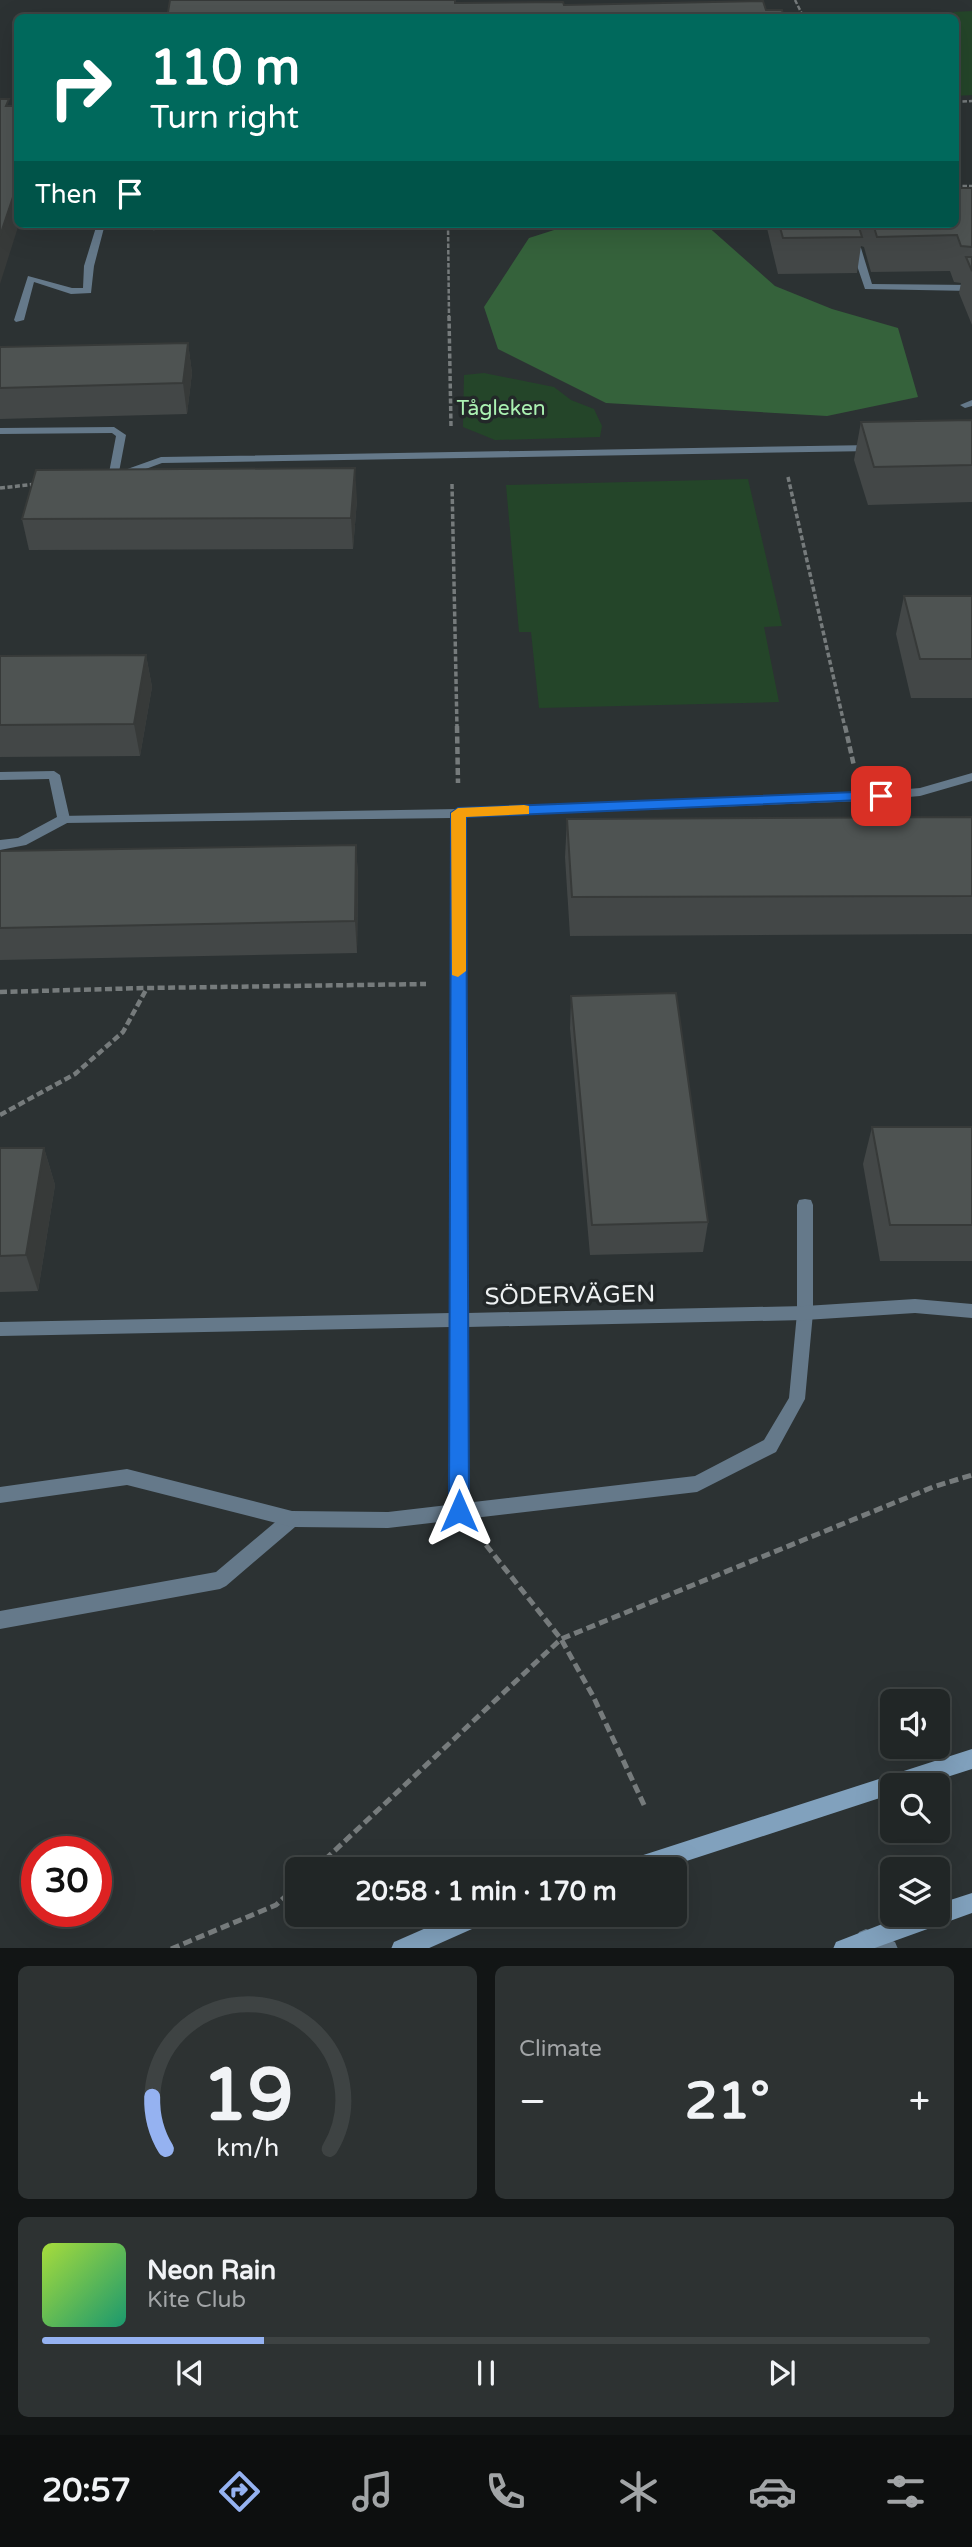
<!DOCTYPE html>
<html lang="en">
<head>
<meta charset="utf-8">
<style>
	:root { --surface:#212626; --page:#2d3232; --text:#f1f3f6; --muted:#a2a5a7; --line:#3e4343; --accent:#95b2f1 }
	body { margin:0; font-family:"Varela Round",sans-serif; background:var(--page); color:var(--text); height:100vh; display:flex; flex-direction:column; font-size:26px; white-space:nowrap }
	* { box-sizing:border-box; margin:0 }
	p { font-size:23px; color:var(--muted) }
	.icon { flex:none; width:38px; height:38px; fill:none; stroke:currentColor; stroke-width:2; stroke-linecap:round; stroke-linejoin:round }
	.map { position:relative; height:1948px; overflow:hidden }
	.panel { display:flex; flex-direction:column; gap:18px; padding:18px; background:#121515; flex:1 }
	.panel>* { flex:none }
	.guide { position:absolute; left:14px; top:14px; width:945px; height:214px; border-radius:10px; box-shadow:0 7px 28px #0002,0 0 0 2px var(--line); background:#00695c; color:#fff; overflow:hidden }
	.buttons { position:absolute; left:880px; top:1689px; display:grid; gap:14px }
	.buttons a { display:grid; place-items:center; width:70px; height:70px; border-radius:10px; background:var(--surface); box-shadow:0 7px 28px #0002,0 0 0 2px var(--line); font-size:35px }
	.speed { position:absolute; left:21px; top:1836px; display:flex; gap:14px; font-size:35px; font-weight:700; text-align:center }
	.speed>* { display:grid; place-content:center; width:91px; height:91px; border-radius:50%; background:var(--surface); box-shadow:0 7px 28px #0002,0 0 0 2px var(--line); line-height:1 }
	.speed .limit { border:10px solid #d22; background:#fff; color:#111 }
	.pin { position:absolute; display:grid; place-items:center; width:60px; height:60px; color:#fff; margin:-30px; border-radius:14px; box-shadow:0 4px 10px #0006 }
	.me { position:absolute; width:77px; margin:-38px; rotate:0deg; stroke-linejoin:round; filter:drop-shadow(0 0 5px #0008) }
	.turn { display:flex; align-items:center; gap:24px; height:147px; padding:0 21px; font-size:32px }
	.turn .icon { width:91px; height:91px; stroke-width:2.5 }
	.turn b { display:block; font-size:49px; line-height:60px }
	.then { display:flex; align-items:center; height:66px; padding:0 21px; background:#0003; gap:14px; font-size:26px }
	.big { font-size:52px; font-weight:700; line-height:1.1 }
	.panel .widget { flex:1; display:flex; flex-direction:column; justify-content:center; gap:10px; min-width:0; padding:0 24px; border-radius:10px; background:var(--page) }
	.panel .dial { align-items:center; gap:0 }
	.dial svg { height:182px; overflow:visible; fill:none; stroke:var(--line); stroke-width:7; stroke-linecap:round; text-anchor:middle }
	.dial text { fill:var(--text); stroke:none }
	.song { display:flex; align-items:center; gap:21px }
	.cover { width:84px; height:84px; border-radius:10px; background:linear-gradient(135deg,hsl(80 70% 55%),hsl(160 70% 35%)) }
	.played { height:7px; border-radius:4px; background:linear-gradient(90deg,var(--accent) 25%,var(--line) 25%) }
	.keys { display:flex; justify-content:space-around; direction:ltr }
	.heat { display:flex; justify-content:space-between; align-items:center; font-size:38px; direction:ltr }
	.panel .tiles { flex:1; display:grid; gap:18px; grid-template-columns:1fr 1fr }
	.widget:last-child { grid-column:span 2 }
	.trip { position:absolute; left:285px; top:1857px; width:402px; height:70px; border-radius:10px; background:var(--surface); box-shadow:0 7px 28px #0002,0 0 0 2px var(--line); font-weight:700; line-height:70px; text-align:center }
	.menu { display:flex; height:112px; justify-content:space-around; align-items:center; background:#0d0f0f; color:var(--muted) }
	.menu .icon { width:49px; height:49px }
	.menu .current { color:var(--accent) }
	.menu b { font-size:32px; color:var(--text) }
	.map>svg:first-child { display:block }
	.green { fill:#244529 }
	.forest { fill:#35623b }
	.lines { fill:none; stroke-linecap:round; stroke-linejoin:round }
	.path-far3 { stroke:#767b7c; stroke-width:2.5; stroke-dasharray:4.5 2; stroke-linecap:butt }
	.path-far2 { stroke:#767b7c; stroke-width:3.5; stroke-dasharray:5 2.5; stroke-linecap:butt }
	.path-far1 { stroke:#767b7c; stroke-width:4.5; stroke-dasharray:7 3.5; stroke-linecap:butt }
	.path { stroke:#767b7c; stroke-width:5; stroke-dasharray:9 4.5; stroke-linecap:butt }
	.lane { fill:#65798a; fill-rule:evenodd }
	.street { fill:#65798a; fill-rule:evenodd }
	.secondary { fill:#81a1bd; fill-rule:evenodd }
	.wall { fill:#434747 }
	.shaded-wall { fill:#373a39 }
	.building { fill:#4e5352; stroke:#373a39; stroke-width:2 }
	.route { fill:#1a73e8; stroke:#114b97; stroke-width:2 }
	.slow { fill:#f59e0b }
	.labels { text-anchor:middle; stroke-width:7; stroke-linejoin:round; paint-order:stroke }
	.far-park-label { font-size:21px; fill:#abf1b2; stroke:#232829 }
	.street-label { font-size:24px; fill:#eef1f2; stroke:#232829 }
</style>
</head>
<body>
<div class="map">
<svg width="972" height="1949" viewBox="0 0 972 1949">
	<rect width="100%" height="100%" fill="#2c3233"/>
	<g class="green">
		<path d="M 972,11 L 972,95 L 956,96 L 956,18 L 913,17 L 955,16 L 953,12 Z"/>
		<path d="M 484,373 L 554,387 L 571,400 L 594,409 L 602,426 L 600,437 L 495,440 L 463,427 L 464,375 Z"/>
		<path d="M 748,479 L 782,626 L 764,627 L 779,702 L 539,708 L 531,632 L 519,632 L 506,485 Z"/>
	</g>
	<path class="forest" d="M 573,224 L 705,224 L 775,286 L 832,309 L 898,328 L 918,397 L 827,416 L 606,403 L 498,349 L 484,307 L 529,238 Z"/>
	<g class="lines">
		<g class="path-far3">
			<path d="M 795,0 L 804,18"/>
			<path d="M 956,102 L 972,101"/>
			<path d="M 956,186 L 972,186"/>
			<path d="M 243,224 L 244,229"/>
			<path d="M 336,224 L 336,228"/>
			<path d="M 448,224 L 449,318"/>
			<path d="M 153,230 L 154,224"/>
		</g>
		<g class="path-far2">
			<path d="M 449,316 L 451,426"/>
			<path d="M 788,477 L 845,728"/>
			<path d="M 452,484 L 457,728"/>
			<path d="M 0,488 L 37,484"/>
		</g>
		<g class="path-far1">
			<path d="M 457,726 L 458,783"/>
			<path d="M 845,726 L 854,766"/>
			<path d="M 0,992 L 146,988"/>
			<path d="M 0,1115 L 75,1074 L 123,1032 L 147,988 L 426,984"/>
		</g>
		<g class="path">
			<path d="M 486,1545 L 561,1639 L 593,1696 L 645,1807"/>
			<path d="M 315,1869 L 561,1639 L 933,1487 L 972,1475"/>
			<path d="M 171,1949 L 276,1905 L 298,1885"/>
		</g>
		<g class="lane">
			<path d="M 54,771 L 60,775 L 70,819 L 69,822 L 26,845 L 0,850 L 0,840 L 18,838 L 57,817 L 49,779 L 0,780 L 0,772 Z"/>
			<path d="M 805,1199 L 811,1200 L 813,1205 L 813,1313 L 805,1399 L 776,1452 L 697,1492 L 388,1528 L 295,1527 L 226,1586 L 220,1589 L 0,1629 L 0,1611 L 216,1572 L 286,1513 L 292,1511 L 388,1512 L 695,1476 L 764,1440 L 789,1398 L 797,1313 L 797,1205 L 799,1200 Z"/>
		</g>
		<g class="street">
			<path d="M 97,224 L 105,224 L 94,266 L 91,293 L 71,294 L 34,282 L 24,320 L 16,322 L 14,320 L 28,276 L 72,288 L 83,288 L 84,266 Z"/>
			<path d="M 856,245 L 861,248 L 872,284 L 972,285 L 972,291 L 865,289 L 851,248 Z"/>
			<path d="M 972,400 L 972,406 L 965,408 L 960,405 Z"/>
			<path d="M 114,427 L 126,435 L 119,472 L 161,457 L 873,445 L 878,448 L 873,451 L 162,463 L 113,481 L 108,478 L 116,436 L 112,433 L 0,434 L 0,428 Z"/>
			<path d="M 972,773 L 972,781 L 920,796 L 861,801 L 464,817 L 467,1313 L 805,1306 L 915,1299 L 972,1304 L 972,1318 L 915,1313 L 805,1320 L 467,1327 L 468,1511 L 465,1517 L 459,1519 L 453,1517 L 450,1511 L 451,1327 L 0,1336 L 0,1322 L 451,1313 L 452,818 L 64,823 L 59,822 L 58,819 L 59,816 L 458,809 L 861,793 L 920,788 Z"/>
			<path d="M 127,1469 L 292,1511 L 298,1513 L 301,1519 L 298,1525 L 292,1527 L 127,1485 L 0,1503 L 0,1487 Z"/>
			<path d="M 866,1929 L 895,1942 L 898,1949 L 864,1949 L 859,1946 L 856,1939 L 859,1932 Z"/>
		</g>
		<g class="secondary">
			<path d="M 972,1749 L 972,1769 L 922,1785 L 892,1785 L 892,1794 L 662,1869 L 621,1869 L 624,1862 L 631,1859 Z"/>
			<path d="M 972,1893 L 972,1913 L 872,1949 L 833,1949 L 836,1942 L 908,1914 L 938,1914 L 938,1904 Z"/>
			<path d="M 458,1914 L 493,1914 L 490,1921 L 427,1949 L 391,1949 L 394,1942 Z"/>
		</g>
	</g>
	<g class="wall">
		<path d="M 972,188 L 972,325 L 959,293 L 961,283 L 954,282 L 950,271 L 871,272 L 864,247 L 861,246 L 857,273 L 778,274 L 766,224 L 956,224 Z"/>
		<path d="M 188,343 L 192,373 L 187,414 L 0,419 L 0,347 Z"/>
		<path d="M 972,420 L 972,502 L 868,505 L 854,460 L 861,422 Z"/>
		<path d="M 357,500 L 353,549 L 29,550 L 22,519 Z"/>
		<path d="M 904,596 L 972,596 L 972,698 L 911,698 L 896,634 Z"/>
		<path d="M 146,655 L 152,687 L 140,756 L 0,757 L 0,656 Z"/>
		<path d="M 972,817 L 972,934 L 570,936 L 565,857 L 567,819 Z"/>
		<path d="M 356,845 L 358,877 L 357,953 L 0,960 L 0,851 Z"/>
		<path d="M 571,996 L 708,1222 L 703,1252 L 590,1255 L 570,1028 Z"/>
		<path d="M 872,1127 L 972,1127 L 972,1261 L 880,1261 L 863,1164 Z"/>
		<path d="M 0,1148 L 44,1148 L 55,1185 L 38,1291 L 0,1292 Z"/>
	</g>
	<g class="shaded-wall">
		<path d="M 18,182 L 18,224 L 19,224 L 0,284 L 0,236 Z"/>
		<path d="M 188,343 L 192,373 L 187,414 L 183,383 Z"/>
		<path d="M 355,468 L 357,500 L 353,549 L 351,518 Z"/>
		<path d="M 146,655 L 152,687 L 140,756 L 134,724 Z"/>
		<path d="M 356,845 L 358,877 L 357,953 L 355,921 Z"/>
		<path d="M 44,1148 L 55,1185 L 38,1291 L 26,1255 Z"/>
	</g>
	<g class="building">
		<path d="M 170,0 L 455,0 L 455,3 L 563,2 L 564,5 L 763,1 L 766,10 L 782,10 L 784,18 L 167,18 Z"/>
		<path d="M 0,99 L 9,99 L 6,106 L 18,106 L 18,182 L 0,236 Z"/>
		<path d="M 956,188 L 972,188 L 972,247 L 961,246 L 957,235 L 877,237 L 873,224 L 956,224 Z"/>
		<path d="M 779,224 L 858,224 L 862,237 L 783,238 Z"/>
		<path d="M 966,257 L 972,257 L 972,271 Z"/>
		<path d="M 188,343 L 183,383 L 0,388 L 0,347 Z"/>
		<path d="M 972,420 L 972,465 L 874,467 L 861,422 Z"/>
		<path d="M 355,468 L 351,518 L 22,519 L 36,470 Z"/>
		<path d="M 904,596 L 972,596 L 972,659 L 920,659 Z"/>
		<path d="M 146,655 L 134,724 L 0,725 L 0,656 Z"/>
		<path d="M 972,817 L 972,896 L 572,897 L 567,819 Z"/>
		<path d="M 356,845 L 355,921 L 0,928 L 0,851 Z"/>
		<path d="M 676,993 L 708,1222 L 592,1225 L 571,996 Z"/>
		<path d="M 872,1127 L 972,1127 L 972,1225 L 890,1225 Z"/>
		<path d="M 0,1148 L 44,1148 L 26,1255 L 0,1256 Z"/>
	</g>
	<path class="route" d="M 881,791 L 888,796 L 886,799 L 466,817 L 469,1511 L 466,1518 L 459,1521 L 452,1518 L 449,1511 L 451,813 L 458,808 Z"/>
	<path class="slow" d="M 524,805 L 529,806 L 529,814 L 466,817 L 466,971 L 458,977 L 452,975 L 451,813 L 458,808 Z"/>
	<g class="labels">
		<g class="far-park-label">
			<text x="501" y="415">Tågleken</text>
		</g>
		<g class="street-label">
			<text transform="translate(570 1295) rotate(-1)" y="8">SÖDERVÄGEN</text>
		</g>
	</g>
</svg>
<div class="buttons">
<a><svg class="icon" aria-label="sound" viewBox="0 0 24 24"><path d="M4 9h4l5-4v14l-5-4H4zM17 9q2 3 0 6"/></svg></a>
<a><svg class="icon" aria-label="search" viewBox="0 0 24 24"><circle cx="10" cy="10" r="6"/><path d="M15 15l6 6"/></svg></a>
<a><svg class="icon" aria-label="layers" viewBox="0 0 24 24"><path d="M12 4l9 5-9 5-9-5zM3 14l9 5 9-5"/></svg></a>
</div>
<div class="speed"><div class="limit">30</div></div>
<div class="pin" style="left:881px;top:796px;background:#d93025"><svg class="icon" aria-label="arrive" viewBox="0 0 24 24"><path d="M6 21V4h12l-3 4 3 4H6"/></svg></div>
<svg class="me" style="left:459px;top:1511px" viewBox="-20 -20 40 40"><path d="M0-17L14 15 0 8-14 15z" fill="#1a73e8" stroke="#fff" stroke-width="4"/></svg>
<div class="trip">20:58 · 1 min · 170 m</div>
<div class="guide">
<div class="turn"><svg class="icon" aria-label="right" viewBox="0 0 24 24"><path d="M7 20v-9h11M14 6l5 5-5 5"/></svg><div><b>110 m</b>Turn right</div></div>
<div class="then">Then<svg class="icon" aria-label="arrive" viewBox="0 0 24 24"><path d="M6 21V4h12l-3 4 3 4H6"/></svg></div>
</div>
</div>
<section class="panel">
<div class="tiles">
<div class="widget dial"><svg viewBox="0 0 100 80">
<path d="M14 69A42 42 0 1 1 86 69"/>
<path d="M14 69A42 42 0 0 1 8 46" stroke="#95b2f1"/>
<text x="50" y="56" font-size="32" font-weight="700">19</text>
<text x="50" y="72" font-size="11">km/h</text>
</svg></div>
<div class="widget"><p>Climate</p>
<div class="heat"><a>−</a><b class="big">21°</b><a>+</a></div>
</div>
<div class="widget">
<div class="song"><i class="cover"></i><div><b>Neon Rain</b><p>Kite Club</p></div></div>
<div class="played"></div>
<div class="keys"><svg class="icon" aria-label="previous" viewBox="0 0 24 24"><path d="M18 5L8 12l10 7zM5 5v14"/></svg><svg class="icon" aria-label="pause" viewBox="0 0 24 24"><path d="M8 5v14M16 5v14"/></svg><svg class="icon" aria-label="next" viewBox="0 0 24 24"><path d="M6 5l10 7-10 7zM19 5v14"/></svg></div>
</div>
</div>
</section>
<nav class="menu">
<b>20:57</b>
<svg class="icon current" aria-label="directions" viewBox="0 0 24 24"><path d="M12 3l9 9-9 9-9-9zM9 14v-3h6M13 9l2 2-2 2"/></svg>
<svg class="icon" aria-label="music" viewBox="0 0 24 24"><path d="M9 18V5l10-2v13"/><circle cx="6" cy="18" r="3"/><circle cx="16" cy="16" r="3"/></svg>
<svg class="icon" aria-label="phone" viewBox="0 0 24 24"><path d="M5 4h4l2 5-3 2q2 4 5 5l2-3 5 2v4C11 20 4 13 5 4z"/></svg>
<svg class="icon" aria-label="climate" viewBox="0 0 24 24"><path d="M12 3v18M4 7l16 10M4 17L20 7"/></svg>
<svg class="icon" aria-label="car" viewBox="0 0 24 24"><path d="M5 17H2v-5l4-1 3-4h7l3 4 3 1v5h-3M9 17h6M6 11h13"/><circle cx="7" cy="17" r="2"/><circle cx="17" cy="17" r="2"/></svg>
<svg class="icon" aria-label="filters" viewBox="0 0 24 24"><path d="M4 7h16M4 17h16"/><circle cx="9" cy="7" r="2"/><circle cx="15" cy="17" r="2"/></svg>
</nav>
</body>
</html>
